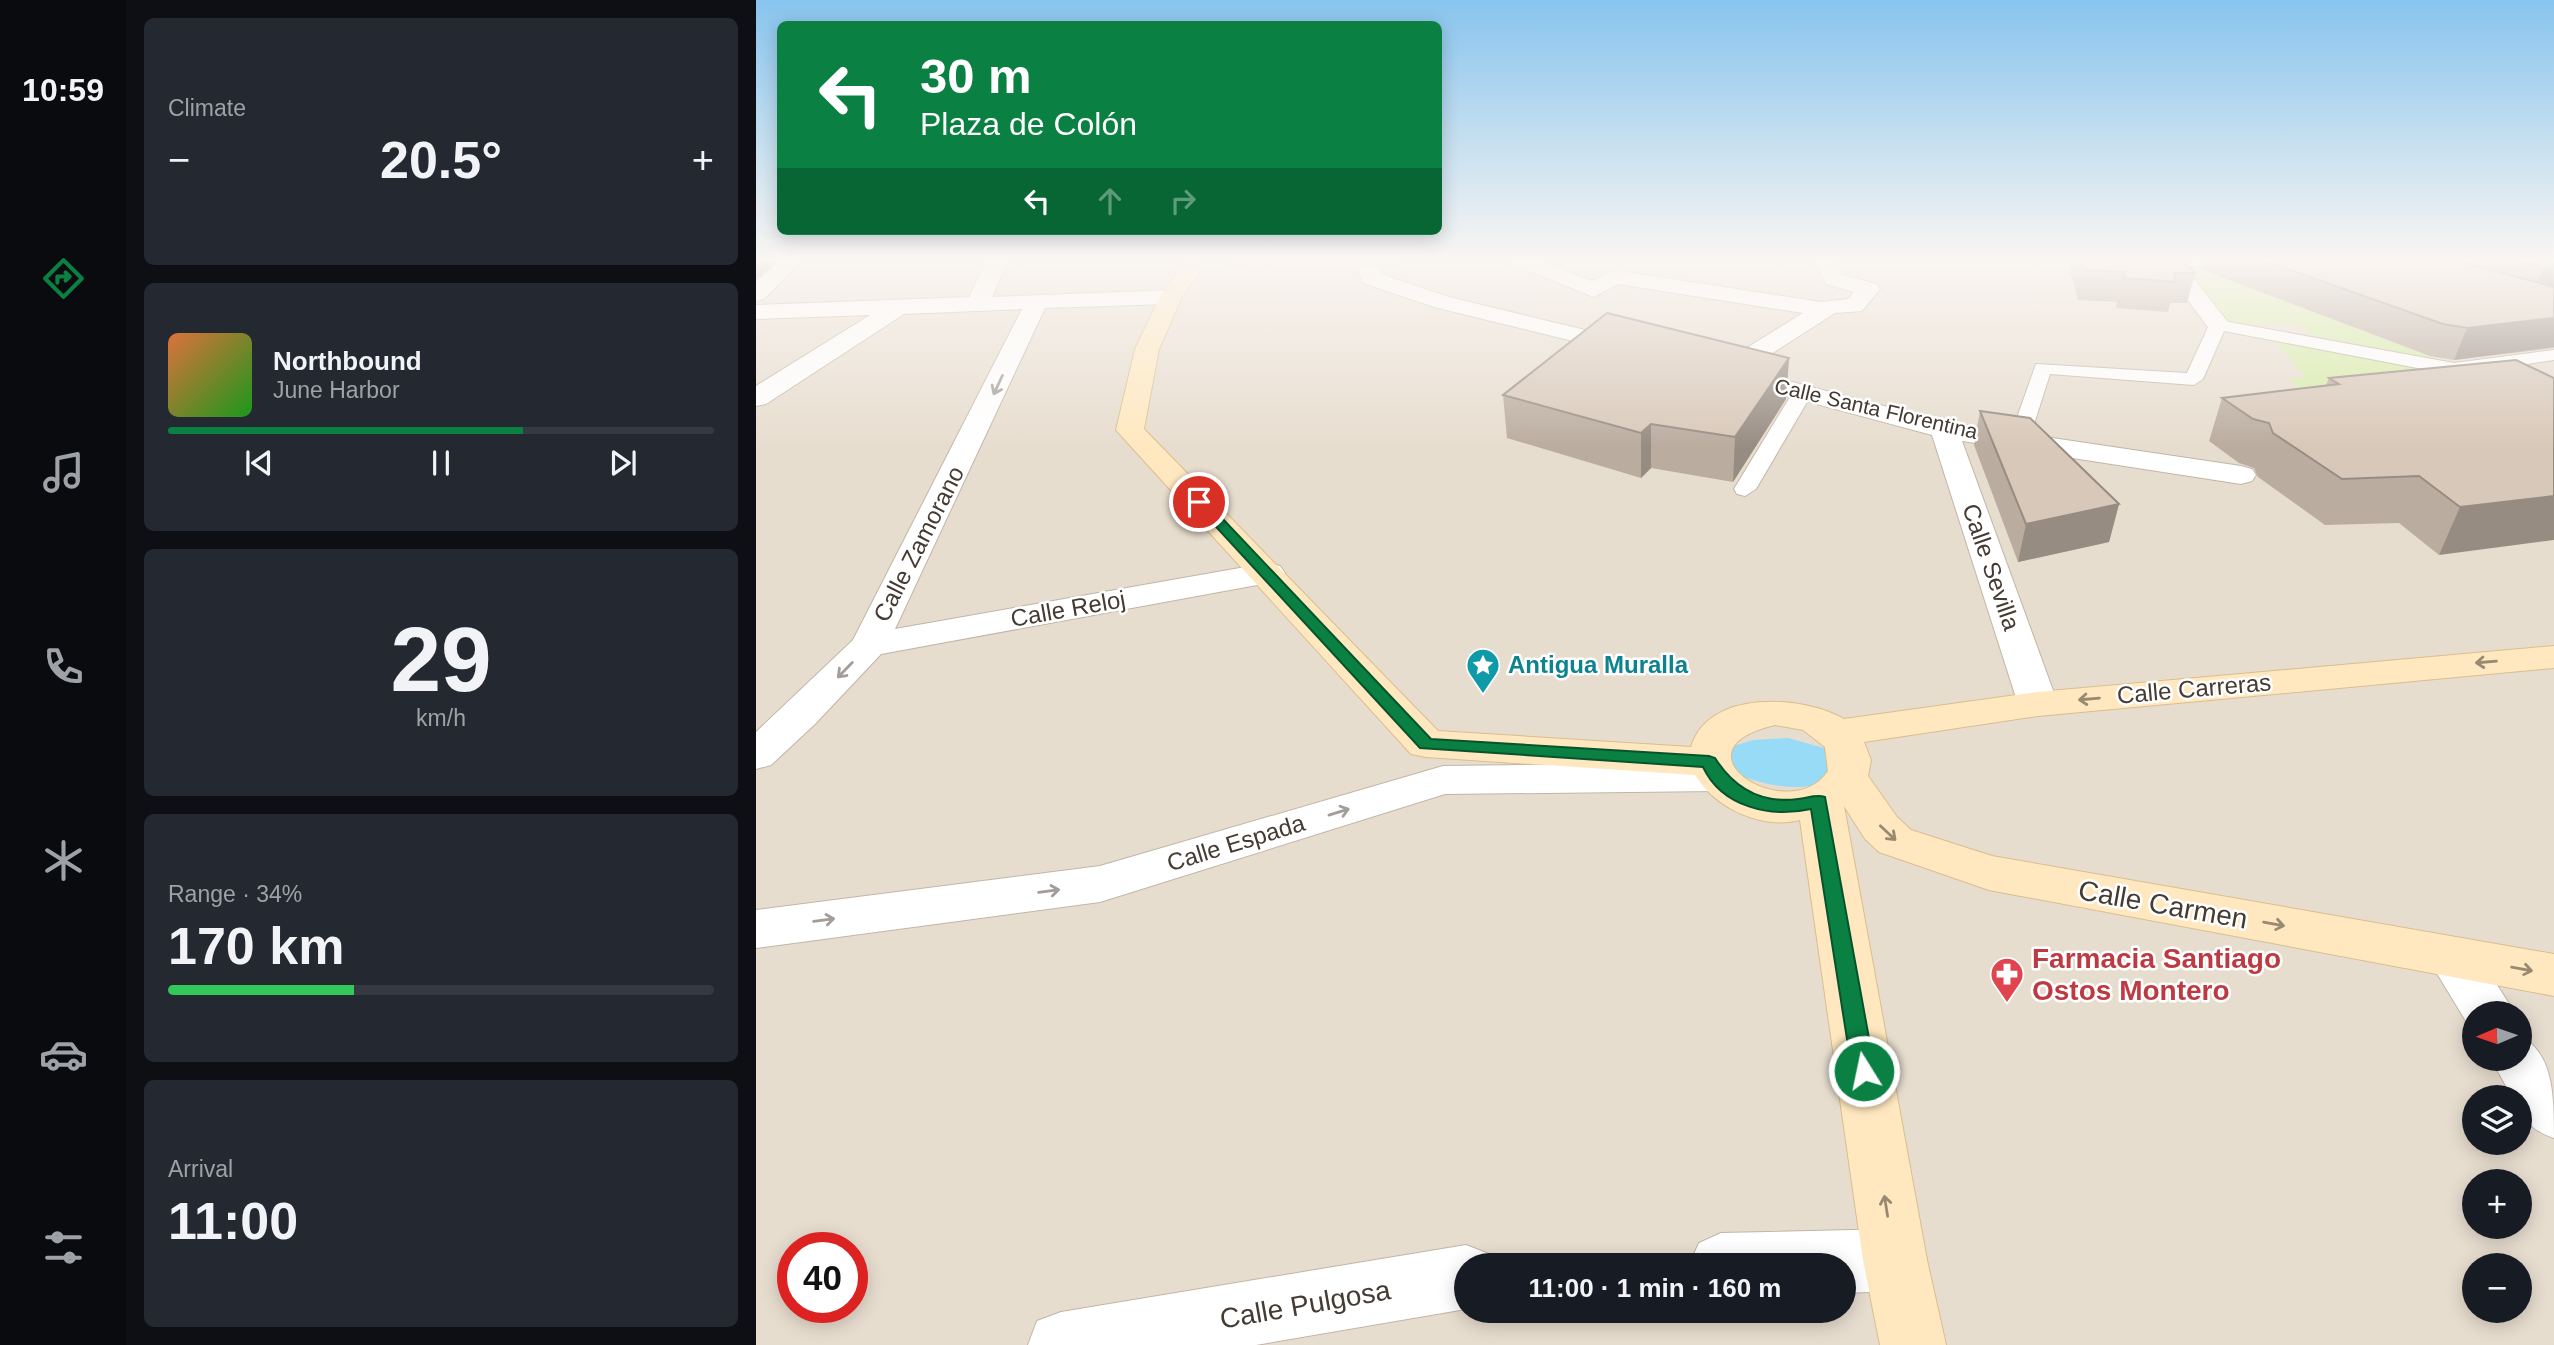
<!DOCTYPE html>
<html lang="en">
<head>
<meta charset="utf-8">
<style>
	:root { --surface:#171b24; --page:#242831; --text:#f1f3f6; --muted:#9ea1a6; --line:#363941; --accent:#0b8043 }
	body { margin:0; font-family:Helvetica,sans-serif; background:var(--page); color:var(--text); height:100vh; display:flex; flex-direction:column; font-size:26px; white-space:nowrap }
	* { box-sizing:border-box; margin:0 }
	p { font-size:23px; color:var(--muted) }
	.icon { flex:none; width:38px; height:38px; fill:none; stroke:currentColor; stroke-width:2; stroke-linecap:round; stroke-linejoin:round }
	.map { position:relative; flex:1; overflow:hidden }
	.drawer { display:flex; flex-direction:column; gap:18px; padding:18px; background:#0d0f14; width:630px }
	.drawer>* { flex:none }
	.top-card { position:absolute; left:21px; top:21px; width:665px; height:214px; border-radius:10px; box-shadow:0 4px 18px #0003; background:#0b8043; color:#fff; overflow:hidden }
	.needle { width:46px; rotate:268deg }
	.tools { position:absolute; left:1706px; top:1001px; display:grid; gap:14px }
	.tools a { display:grid; place-items:center; width:70px; height:70px; border-radius:50%; background:var(--surface); box-shadow:0 4px 18px #0003; font-size:35px }
	.speed { position:absolute; left:21px; top:1232px; display:flex; gap:14px; font-size:35px; font-weight:700; text-align:center }
	.speed>* { display:grid; place-content:center; width:91px; height:91px; border-radius:50%; background:var(--surface); box-shadow:0 4px 18px #0003; line-height:1 }
	.speed .limit { border:10px solid #d22; background:#fff; color:#111 }
	.pin { position:absolute; display:grid; place-items:center; width:60px; height:60px; color:#fff; margin:-30px; border:4px solid #fff; border-radius:50%; box-shadow:0 2px 7px #0007 }
	.me { position:absolute; width:77px; margin:-38px; rotate:350deg; stroke-linejoin:round; filter:drop-shadow(0 0 5px #0008) }
	.turn { display:flex; align-items:center; gap:24px; height:147px; padding:0 28px; font-size:32px }
	.turn .icon { width:91px; height:91px; stroke-width:2.5 }
	.turn b { display:block; font-size:49px; line-height:60px }
	.lanes { display:flex; align-items:center; height:66px; padding:0 28px; background:#0003; justify-content:center; gap:35px; direction:ltr }
	.lanes .off { opacity:.35 }
	.big { font-size:52px; font-weight:600; line-height:1.1 }
	.drawer .widget { flex:1; display:flex; flex-direction:column; justify-content:center; gap:10px; min-width:0; padding:0 24px; border-radius:10px; background:var(--page) }
	.drawer .dial { align-items:center; gap:0 }
	.dial b { font-size:91px; line-height:1 }
	.song { display:flex; align-items:center; gap:21px }
	.cover { width:84px; height:84px; border-radius:10px; background:linear-gradient(135deg,hsl(20 70% 55%),hsl(120 70% 35%)) }
	.played { height:7px; border-radius:4px; background:linear-gradient(90deg,var(--accent) 65%,var(--line) 65%) }
	.keys { display:flex; justify-content:space-around; direction:ltr }
	.heat { display:flex; justify-content:space-between; align-items:center; font-size:38px; direction:ltr }
	.charge { height:10px; border-radius:5px; background:linear-gradient(90deg,#34c759 34%,var(--line) 0) }
	.trip { position:absolute; left:698px; top:1253px; width:402px; height:70px; border-radius:35px; background:var(--surface); box-shadow:0 4px 18px #0003; font-weight:600; line-height:70px; text-align:center }
	main { display:flex; flex:1; min-height:0 }
	.tabs { display:flex; flex-direction:column; width:126px; justify-content:space-around; align-items:center; background:#090b0e; color:var(--muted) }
	.tabs .icon { width:49px; height:49px }
	.tabs .current { color:var(--accent) }
	.tabs b { font-size:32px; color:var(--text) }
	.map>svg:first-child { display:block }
	.residential { fill:#e7ddcf; fill-rule:evenodd }
	.green { fill:#d5eba6 }
	.water { fill:#97dbf6 }
	.lines { fill:none; stroke-linecap:round; stroke-linejoin:round }
	.lane-casing { stroke:#c1b5a6; stroke-width:2 }
	.street-casing { stroke:#c1b5a6; stroke-width:2 }
	.secondary-casing { stroke:#dabd8e; stroke-width:2 }
	.lane { fill:#fff; fill-rule:evenodd }
	.street { fill:#fff; fill-rule:evenodd }
	.secondary { fill:#ffe8bf; fill-rule:evenodd }
	.wall { fill:#baac9f }
	.shaded-wall { fill:#978c82 }
	.building { fill:#d8c8b9; stroke:#978c82; stroke-width:2 }
	.oneway { stroke:#a29d98 }
	.oneway2 { stroke:#988971 }
	.route { fill:#0b8043; stroke:#07532c; stroke-width:2 }
	.labels { text-anchor:middle; stroke-width:5; stroke-linejoin:round; paint-order:stroke }
	.far-street-label { font-size:21px; fill:#443b32; stroke:#fff }
	.street-label { font-size:24px; fill:#443b32; stroke:#fff }
	.culture-label { font-size:24px; font-weight:bold; fill:#0d838f; stroke:#fff; text-anchor:start }
	.near-street-label { font-size:28px; fill:#443b32; stroke:#fff }
	.near-health-label { font-size:28px; font-weight:bold; fill:#be3a42; stroke:#fff; text-anchor:start }
</style>
</head>
<body>
<main>
<nav class="tabs">
<b>10:59</b>
<svg class="icon current" aria-label="directions" viewBox="0 0 24 24"><path d="M12 3l9 9-9 9-9-9zM9 14v-3h6M13 9l2 2-2 2"/></svg>
<svg class="icon" aria-label="music" viewBox="0 0 24 24"><path d="M9 18V5l10-2v13"/><circle cx="6" cy="18" r="3"/><circle cx="16" cy="16" r="3"/></svg>
<svg class="icon" aria-label="phone" viewBox="0 0 24 24"><path d="M5 4h4l2 5-3 2q2 4 5 5l2-3 5 2v4C11 20 4 13 5 4z"/></svg>
<svg class="icon" aria-label="climate" viewBox="0 0 24 24"><path d="M12 3v18M4 7l16 10M4 17L20 7"/></svg>
<svg class="icon" aria-label="car" viewBox="0 0 24 24"><path d="M5 17H2v-5l4-1 3-4h7l3 4 3 1v5h-3M9 17h6M6 11h13"/><circle cx="7" cy="17" r="2"/><circle cx="17" cy="17" r="2"/></svg>
<svg class="icon" aria-label="filters" viewBox="0 0 24 24"><path d="M4 7h16M4 17h16"/><circle cx="9" cy="7" r="2"/><circle cx="15" cy="17" r="2"/></svg>
</nav>
<section class="drawer">
<div class="widget"><p>Climate</p>
<div class="heat"><a>−</a><b class="big">20.5°</b><a>+</a></div>
</div>
<div class="widget">
<div class="song"><i class="cover"></i><div><b>Northbound</b><p>June Harbor</p></div></div>
<div class="played"></div>
<div class="keys"><svg class="icon" aria-label="previous" viewBox="0 0 24 24"><path d="M18 5L8 12l10 7zM5 5v14"/></svg><svg class="icon" aria-label="pause" viewBox="0 0 24 24"><path d="M8 5v14M16 5v14"/></svg><svg class="icon" aria-label="next" viewBox="0 0 24 24"><path d="M6 5l10 7-10 7zM19 5v14"/></svg></div>
</div>
<div class="widget dial"><b>29</b><p>km/h</p></div>
<div class="widget"><p>Range · 34%</p><b class="big">170 km</b><div class="charge"></div></div>
<div class="widget"><p>Arrival</p><b class="big">11:00</b></div>
</section>
<div class="map">
<svg width="1798" height="1345" viewBox="0 0 1798 1345">
	<rect width="100%" height="100%" fill="#f3ebe1"/>
	<path class="residential" d="M 0,260 L 1798,260 L 1798,1345 L 0,1345 ZM 1718,1013 L 1764,1013 L 1764,1059 L 1718,1059 ZM 1718,1097 L 1764,1097 L 1764,1143 L 1718,1143 ZM 1718,1181 L 1764,1181 L 1764,1227 L 1718,1227 ZM 37,1248 L 96,1248 L 96,1307 L 37,1307 ZM 710,1265 L 1088,1265 L 1088,1311 L 710,1311 ZM 1718,1265 L 1764,1265 L 1764,1311 L 1718,1311 Z"/>
	<g class="green">
		<path d="M 1538,260 L 1562,313 L 1699,366 L 1553,334 L 1538,323 L 1462,325 L 1410,261 Z"/>
		<path d="M 1520,342 L 1699,374 L 1564,405 L 1532,378 L 1550,378 Z"/>
	</g>
	<path class="water" d="M 1032,738 L 1068,748 L 1079,761 L 1063,785 C 1029,791 1003,783 971,771 L 968,749 L 997,740 Z"/>
	<g class="lines">
		<defs>
			<g id="lane">
				<path d="M 1462,320 L 1698,363 L 1798,350 L 1798,360 L 1698,375 L 1468,331 L 1447,379 L 1438,385 L 1294,374 L 1273,440 L 1263,446 L 1253,440 L 1280,364 L 1431,373 L 1453,325 Z"/>
				<path d="M 1047,386 L 1057,392 L 1000,489 L 989,496 L 981,494 L 978,489 L 1037,392 Z"/>
			</g>
			<g id="street">
				<path d="M 24,260 L 47,260 L 8,299 L 0,301 L 0,282 Z"/>
				<path d="M 231,260 L 252,260 L 236,297 L 415,290 L 426,297 L 415,304 L 289,308 L 139,629 L 512,563 L 524,566 L 529,573 L 524,580 L 512,583 L 125,654 L 59,724 L 15,765 L 0,769 L 0,732 L 97,640 L 266,309 L 148,314 L 10,404 L 0,406 L 0,386 L 114,315 L 0,319 L 0,305 L 213,297 Z"/>
				<path d="M 600,260 L 621,260 L 625,274 L 693,297 L 883,343 L 886,348 L 883,353 L 874,355 L 678,307 L 607,283 Z"/>
				<path d="M 751,260 L 780,260 L 836,281 L 858,270 L 1065,302 L 1092,299 L 1098,292 L 1070,284 L 1058,260 L 1079,260 L 1087,275 L 1121,284 L 1124,289 L 1106,311 L 1079,313 L 990,370 L 1189,422 L 1485,466 L 1496,469 L 1500,475 L 1496,481 L 1485,484 L 1206,441 L 1302,704 L 1296,713 L 1282,716 L 1268,713 L 1262,704 L 1176,435 L 960,377 L 956,372 L 960,367 L 1047,313 L 862,284 L 838,297 L 755,264 Z"/>
				<path d="M 1323,260 L 1580,260 L 1569,266 L 1428,266 L 1474,325 L 1470,330 L 1454,330 L 1417,280 L 1403,266 L 1334,266 Z"/>
				<path d="M 960,763 L 975,767 L 981,777 L 975,787 L 960,791 L 689,794 L 344,902 L 0,948 L 0,910 L 344,866 L 687,766 Z"/>
				<path d="M 1696,937 L 1714,943 L 1759,1013 L 1718,1013 L 1718,1030 L 1714,1028 L 1671,957 L 1678,943 Z"/>
				<path d="M 1764,1036 C 1798,1053 1798,1098 1798,1138 C 1778,1131 1764,1121 1764,1097 L 1756,1097 L 1735,1059 L 1764,1059 Z"/>
				<path d="M 1139,1229 L 1161,1238 L 1171,1260 L 1161,1282 L 1139,1291 L 1088,1293 L 1088,1265 L 933,1265 L 943,1243 L 965,1233 Z"/>
				<path d="M 710,1245 L 733,1254 L 737,1265 L 710,1265 L 710,1309 L 500,1345 L 272,1345 L 281,1321 L 305,1312 Z"/>
			</g>
			<g id="secondary">
				<path d="M 430,260 L 451,260 L 426,297 L 403,349 L 388,429 L 682,731 L 935,747 C 952,689 1046,695 1088,719 L 1282,692 L 1798,646 L 1798,668 L 1282,716 L 1108,742 L 1115,760 L 1112,776 L 1141,817 L 1155,830 L 1236,856 L 1798,954 L 1798,996 L 1233,890 L 1123,852 L 1109,839 L 1088,806 L 1171,1260 L 1190,1345 L 1124,1345 L 1107,1260 L 1044,820 C 1006,830 959,808 939,775 L 670,757 L 655,754 L 360,430 L 379,349 L 404,297 ZM 1019,725 L 1047,730 L 1069,747 L 1072,771 C 1035,828 909,751 1019,725 Z"/>
				<path d="M 468,260 L 644,260 L 640,264 L 611,268 L 479,266 Z"/>
			</g>
		</defs>
		<use href="#lane" class="lane-casing"/>
		<use href="#street" class="street-casing"/>
		<use href="#secondary" class="secondary-casing"/>
		<use href="#lane" class="lane"/>
		<use href="#street" class="street"/>
		<use href="#secondary" class="secondary"/>
	</g>
	<g class="wall">
		<path d="M 1311,260 L 1426,260 L 1439,273 L 1431,303 L 1414,303 L 1412,312 L 1360,308 L 1361,302 L 1322,300 Z"/>
		<path d="M 1446,260 L 1798,260 L 1798,348 L 1698,360 L 1674,356 L 1444,269 Z"/>
		<path d="M 1033,358 L 1030,399 L 977,482 L 895,468 L 885,478 L 751,438 L 747,395 Z"/>
		<path d="M 1573,378 L 1798,378 L 1683,555 L 1643,523 L 1569,525 L 1502,477 L 1498,468 L 1483,463 L 1453,441 L 1466,398 L 1570,385 Z"/>
		<path d="M 1224,411 L 1363,504 L 1353,542 L 1262,562 L 1218,445 Z"/>
	</g>
	<g class="shaded-wall">
		<path d="M 0,260 L 23,260 L 0,280 Z"/>
		<path d="M 1798,265 L 1798,292 L 1775,297 L 1788,267 Z"/>
		<path d="M 1798,318 L 1798,347 L 1698,360 L 1711,328 Z"/>
		<path d="M 1033,358 L 1030,399 L 977,482 L 979,437 Z"/>
		<path d="M 895,424 L 895,468 L 885,478 L 885,433 Z"/>
		<path d="M 1798,496 L 1798,540 L 1683,555 L 1704,507 Z"/>
		<path d="M 1363,504 L 1353,542 L 1262,562 L 1270,524 Z"/>
	</g>
	<g class="building">
		<path d="M 1325,260 L 1426,260 L 1439,273 L 1418,273 L 1420,282 L 1367,278 L 1368,272 L 1328,270 Z"/>
		<path d="M 1506,260 L 1697,260 L 1798,287 L 1798,318 L 1711,328 L 1687,324 Z"/>
		<path d="M 1760,260 L 1798,260 L 1798,265 L 1788,267 Z"/>
		<path d="M 851,313 L 1033,358 L 979,437 L 895,424 L 885,433 L 747,395 Z"/>
		<path d="M 1760,360 L 1798,378 L 1798,496 L 1704,507 L 1663,476 L 1586,479 L 1517,433 L 1513,423 L 1497,419 L 1466,398 L 1583,384 L 1573,378 Z"/>
		<path d="M 1224,411 L 1274,418 L 1363,504 L 1270,524 Z"/>
	</g>
	<defs><path id="oneway-shaft" d="M-6 0H5M1.5-3L5.5 0L1.5 3" fill="none" stroke-width="1.6" stroke-linecap="round" stroke-linejoin="round" transform="scale(1.75)"/></defs>
	<g class="oneway">
		<use href="#oneway-shaft" transform="translate(242 385) rotate(115)"/>
		<use href="#oneway-shaft" transform="translate(89 670) rotate(134)"/>
		<use href="#oneway-shaft" transform="translate(583 812) rotate(-17)"/>
		<use href="#oneway-shaft" transform="translate(293 891) rotate(-7)"/>
		<use href="#oneway-shaft" transform="translate(68 920) rotate(-7)"/>
	</g>
	<g class="oneway2">
		<use href="#oneway-shaft" transform="translate(1730 662) rotate(175)"/>
		<use href="#oneway-shaft" transform="translate(1333 699) rotate(175)"/>
		<use href="#oneway-shaft" transform="translate(1132 833) rotate(43)"/>
		<use href="#oneway-shaft" transform="translate(1518 924) rotate(10)"/>
		<use href="#oneway-shaft" transform="translate(1766 969) rotate(10)"/>
		<use href="#oneway-shaft" transform="translate(1130 1206) rotate(-99)"/>
	</g>
	<linearGradient id="sky" x2="0" y2="1"><stop stop-color="#87c4ee"/><stop offset="0.58" stop-color="#faf6f2"/><stop offset="1" stop-color="#faf6f2" stop-opacity="0"/></linearGradient>
	<rect width="1798" height="448" fill="url(#sky)"/>
	<path class="route" d="M 439,499 L 448,499 L 675,739 L 953,756 L 959,758 C 978,788 1004,804 1042,799 C 1052,798 1060,794 1069,797 L 1119,1071 L 1116,1078 L 1108,1081 L 1100,1078 L 1096,1071 L 1055,809 C 1014,818 966,807 947,767 L 664,748 L 439,504 Z"/>
	<defs>
		<symbol id="sight-pin" viewBox="-11 -11 22 30"><path d="M0 17L-7.5 6A9.5 9.5 0 1 1 7.5 6Z" fill="#0f9aa8" stroke="#fff"/><path d="M0-6L1.8-2.2L6-1.7L2.9 1.2L3.7 5.4L0 3.3L-3.7 5.4L-2.9 1.2L-6-1.7L-1.8-2.2Z" fill="#fff"/></symbol>
		<symbol id="pharmacy-pin" viewBox="-11 -11 22 30"><path d="M0 17L-7.5 6A9.5 9.5 0 1 1 7.5 6Z" fill="#e0444e" stroke="#fff"/><path d="M-2-6h4v4h4v4h-4v4h-4v-4h-4v-4h4Z" fill="#fff"/></symbol>
	</defs>
	<g fill-rule="evenodd">
		<use href="#sight-pin" x="708" y="646" width="38" height="52"/>
		<use href="#pharmacy-pin" x="1232" y="955" width="38" height="52"/>
	</g>
	<g class="labels">
		<g class="far-street-label">
			<text transform="translate(1120 409) rotate(13)" y="7">Calle Santa Florentina</text>
		</g>
		<g class="street-label">
			<text transform="translate(163 544) rotate(-63)" y="8">Calle Zamorano</text>
			<text transform="translate(1235 567) rotate(71)" y="8">Calle Sevilla</text>
			<text transform="translate(312 609) rotate(-10)" y="8">Calle Reloj</text>
			<text transform="translate(1438 689) rotate(-5)" y="8">Calle Carreras</text>
			<text transform="translate(480 843) rotate(-17)" y="8">Calle Espada</text>
		</g>
		<g class="culture-label">
			<text x="752" y="673">Antigua Muralla</text>
		</g>
		<g class="near-street-label">
			<text transform="translate(1407 904) rotate(10)" y="10">Calle Carmen</text>
			<text transform="translate(549 1304) rotate(-10)" y="10">Calle Pulgosa</text>
		</g>
		<g class="near-health-label">
			<text x="1276" y="968">Farmacia Santiago<tspan x="1276" dy="32">Ostos Montero</tspan></text>
		</g>
	</g>
</svg>
<div class="tools">
<a><svg class="needle" viewBox="-14 -14 28 28"><path d="M0-13l5 13h-10z" fill="#e53935"/><path d="M0 13l5-13h-10z" fill="#9ea1a6"/></svg></a>
<a><svg class="icon" aria-label="layers" viewBox="0 0 24 24"><path d="M12 4l9 5-9 5-9-5zM3 14l9 5 9-5"/></svg></a>
<a>+</a>
<a>−</a>
</div>
<div class="speed"><div class="limit">40</div></div>
<div class="pin" style="left:443px;top:502px;background:#d93025"><svg class="icon" aria-label="arrive" viewBox="0 0 24 24"><path d="M6 21V4h12l-3 4 3 4H6"/></svg></div>
<svg class="me" style="left:1108px;top:1071px" viewBox="-20 -20 40 40"><circle r="17" fill="#0b8043" stroke="#fff" stroke-width="3"/><path d="M0-11L8 9 0 5-8 9z" fill="#fff"/></svg>
<div class="trip">11:00 · 1 min · 160 m</div>
<div class="top-card">
<div class="turn"><svg class="icon" aria-label="left" viewBox="0 0 24 24"><path d="M17 20v-9H6M10 6l-5 5 5 5"/></svg><div><b>30 m</b>Plaza de Colón</div></div>
<div class="lanes"><svg class="icon" aria-label="left" viewBox="0 0 24 24"><path d="M17 20v-9H6M10 6l-5 5 5 5"/></svg><svg class="icon off" aria-label="ahead" viewBox="0 0 24 24"><path d="M12 20V5M6 11l6-6 6 6"/></svg><svg class="icon off" aria-label="right" viewBox="0 0 24 24"><path d="M7 20v-9h11M14 6l5 5-5 5"/></svg></div>
</div>
</div>
</main>
</body>
</html>
